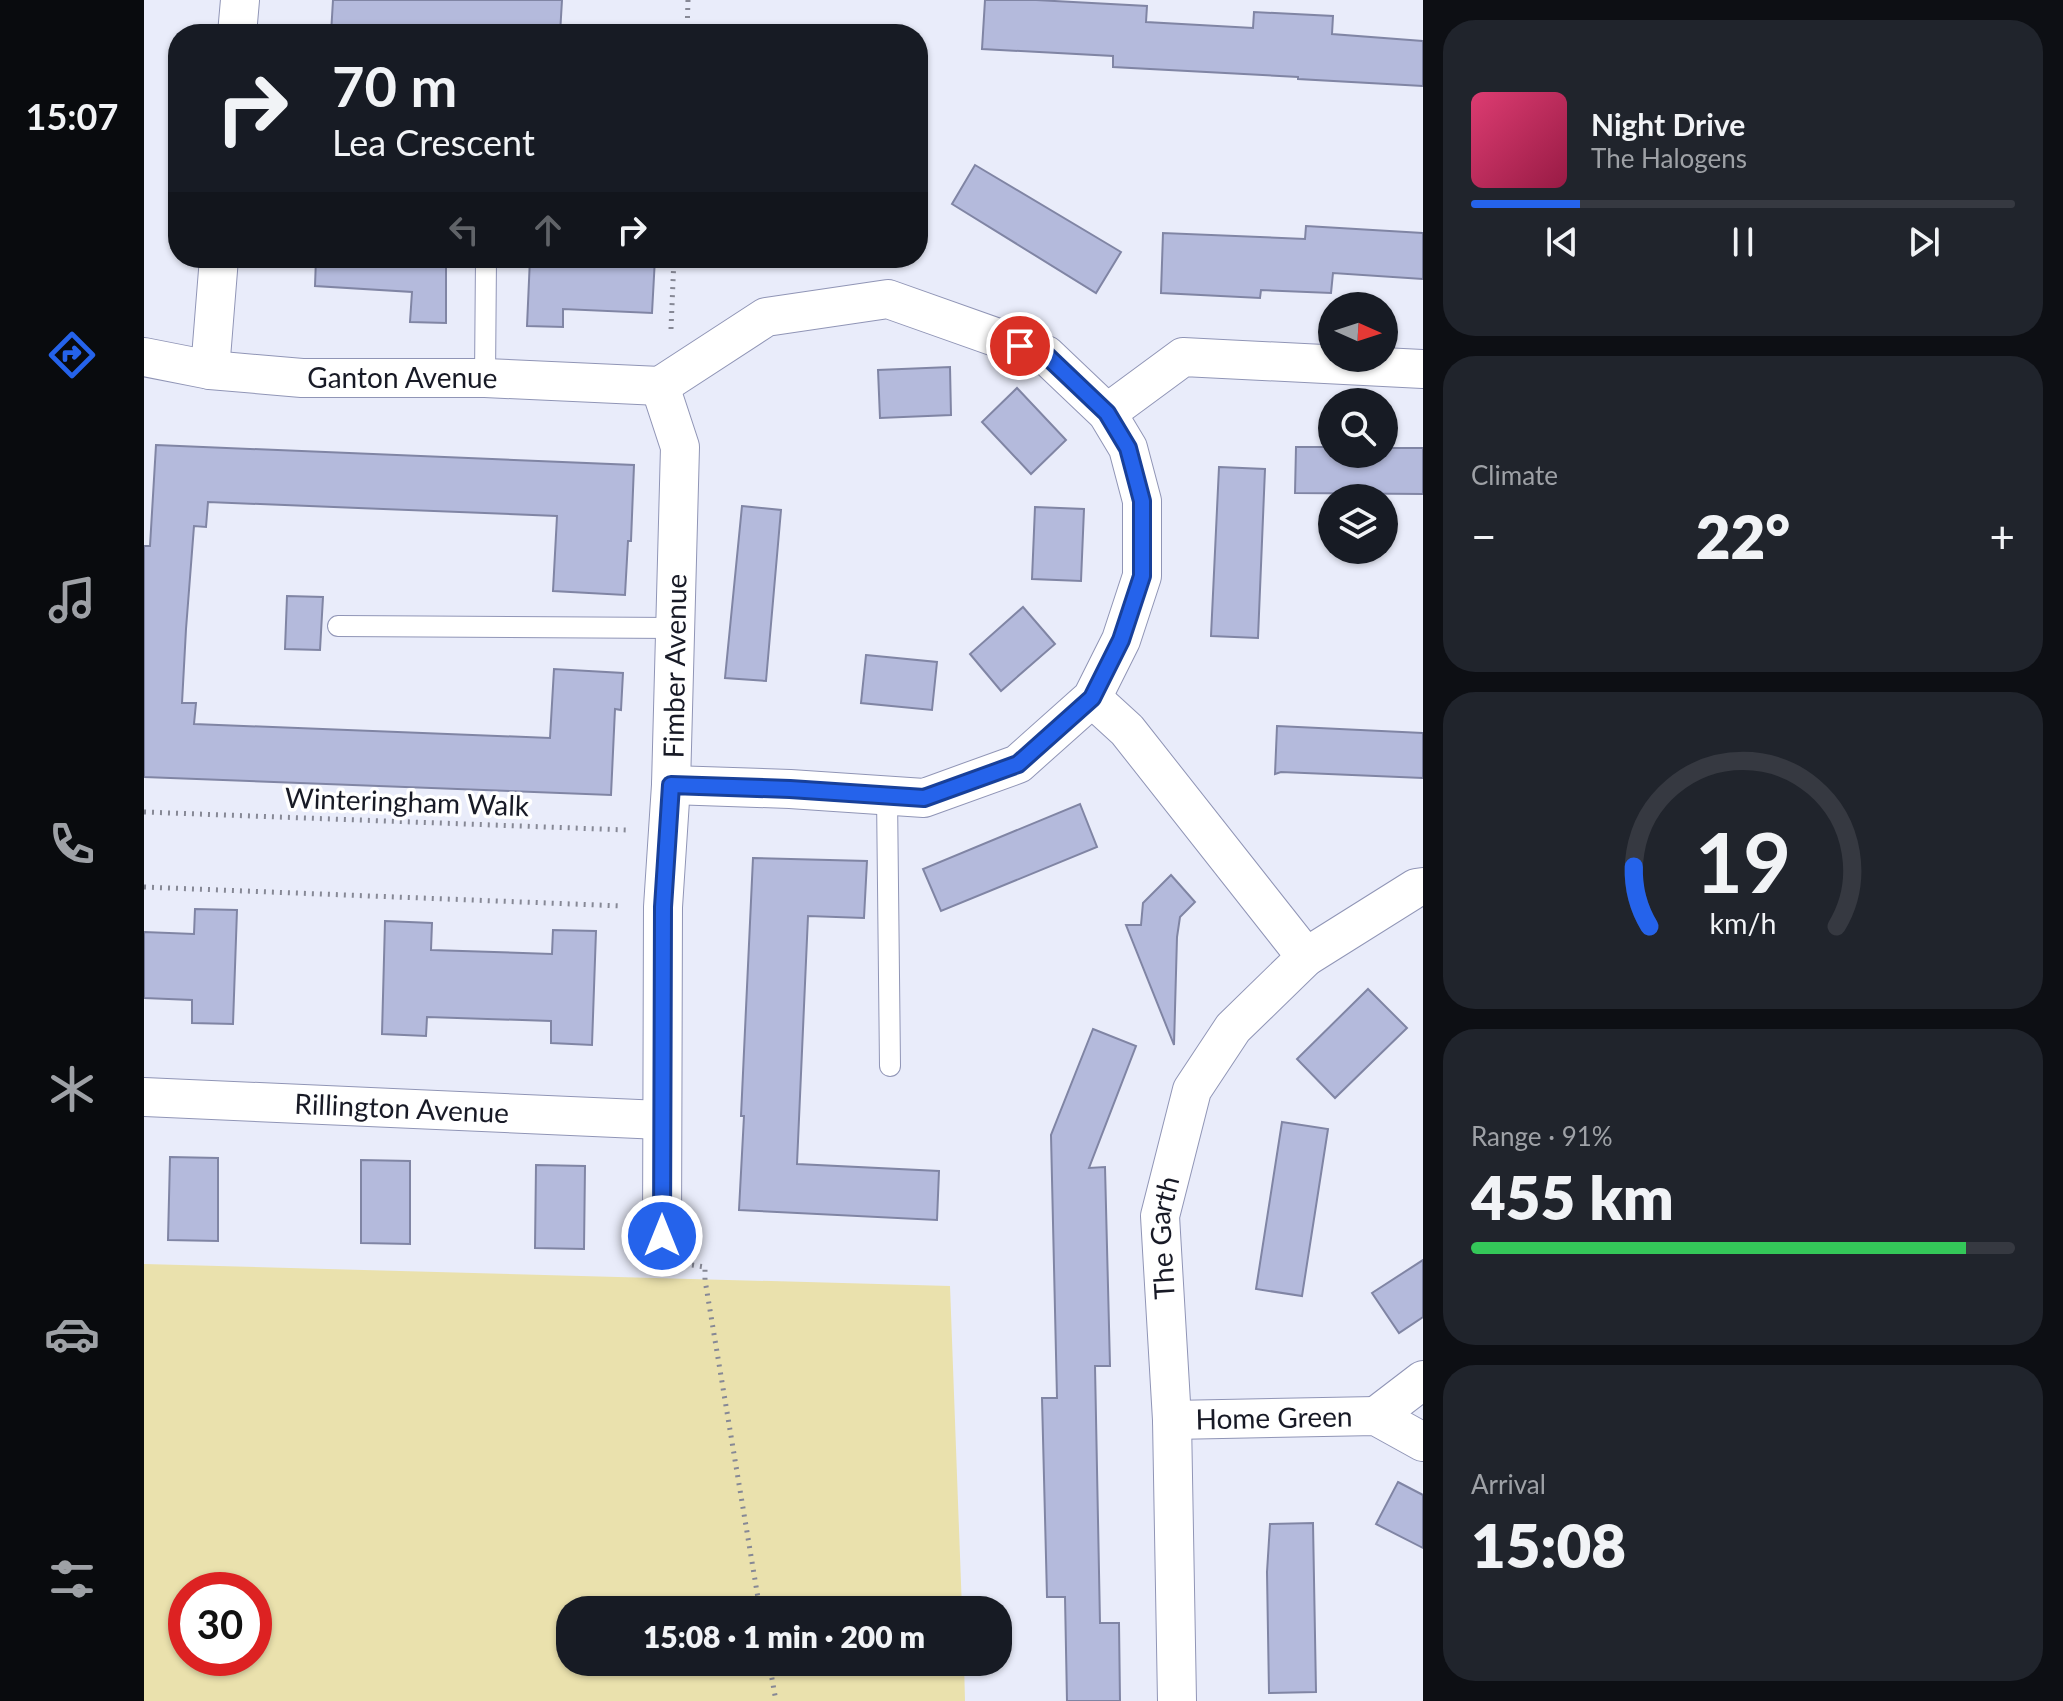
<!DOCTYPE html>
<html lang="en">
<head>
<meta charset="utf-8">
<style>
	:root { --surface:#171b24; --page:#20242c; --text:#f1f3f6; --muted:#9ea1a6; --line:#363941; --accent:#2563eb }
	body { margin:0; font-family:Lato,sans-serif; background:var(--page); color:var(--text); height:100vh; display:flex; flex-direction:column; font-size:30px; white-space:nowrap }
	* { box-sizing:border-box; margin:0 }
	p { font-size:26px; color:var(--muted) }
	.icon { flex:none; width:44px; height:44px; fill:none; stroke:currentColor; stroke-width:2; stroke-linecap:round; stroke-linejoin:round }
	.map { position:relative; flex:1; overflow:hidden }
	.drawer { display:flex; flex-direction:column; gap:20px; padding:20px; background:#0d0f14; width:640px }
	.drawer>* { flex:none }
	.top-card { position:absolute; left:24px; top:24px; width:760px; height:244px; border-radius:32px; box-shadow:0 2px 6px #0004; background:#171b24; color:var(--text); overflow:hidden }
	.needle { width:52px; rotate:93deg }
	.buttons { position:absolute; left:1174px; top:292px; display:grid; gap:16px }
	.buttons a { display:grid; place-items:center; width:80px; height:80px; border-radius:50%; background:var(--surface); box-shadow:0 2px 6px #0004; font-size:40px }
	.speed { position:absolute; left:24px; top:1572px; display:flex; gap:16px; font-size:40px; font-weight:700; text-align:center }
	.speed>* { display:grid; place-content:center; width:104px; height:104px; border-radius:50%; background:var(--surface); box-shadow:0 2px 6px #0004; line-height:1 }
	.speed .limit { border:12px solid #d22; background:#fff; color:#111 }
	.pin { position:absolute; display:grid; place-items:center; width:68px; height:68px; color:#fff; margin:-34px; border:4px solid #fff; border-radius:50%; box-shadow:0 2px 8px #0007 }
	.me { position:absolute; width:88px; margin:-44px; rotate:0deg; stroke-linejoin:round; filter:drop-shadow(0 0 6px #0008) }
	.turn { display:flex; align-items:center; gap:28px; height:168px; padding:0 32px; font-size:36px }
	.turn .icon { width:104px; height:104px; stroke-width:2.5 }
	.turn b { display:block; font-size:56px; line-height:68px }
	.lanes { display:flex; align-items:center; height:76px; padding:0 32px; background:#0003; justify-content:center; gap:40px; direction:ltr }
	.lanes .off { opacity:.35 }
	.big { font-size:60px; font-weight:800; line-height:1.1 }
	.drawer .widget { flex:1; display:flex; flex-direction:column; justify-content:center; gap:12px; min-width:0; padding:0 28px; border-radius:32px; background:var(--page) }
	.drawer .dial { align-items:center; gap:0 }
	.dial svg { height:208px; overflow:visible; fill:none; stroke:var(--line); stroke-width:7; stroke-linecap:round; text-anchor:middle }
	.dial text { fill:var(--text); stroke:none }
	.song { display:flex; align-items:center; gap:24px }
	.cover { width:96px; height:96px; border-radius:12px; background:linear-gradient(135deg,hsl(340 70% 55%),hsl(340 70% 35%)) }
	.played { height:8px; border-radius:4px; background:linear-gradient(90deg,var(--accent) 20%,var(--line) 20%) }
	.keys { display:flex; justify-content:space-around; direction:ltr }
	.heat { display:flex; justify-content:space-between; align-items:center; font-size:44px; direction:ltr }
	.charge { height:12px; border-radius:6px; background:linear-gradient(90deg,#34c759 91%,var(--line) 0) }
	.trip { position:absolute; left:412px; top:1596px; width:456px; height:80px; border-radius:32px; background:var(--surface); box-shadow:0 2px 6px #0004; font-weight:800; line-height:80px; text-align:center }
	main { display:flex; flex:1; min-height:0 }
	.menu { display:flex; flex-direction:column; width:144px; justify-content:space-around; align-items:center; background:#090b0e; color:var(--muted) }
	.menu .icon { width:56px; height:56px }
	.menu .selected { color:var(--accent) }
	.menu b { font-size:36px; color:var(--text) }
	.map>svg:first-child { display:block }
	.green { fill:#eae1ad; fill-rule:evenodd }
	.building { fill:#b4badc; stroke:#8085a4; stroke-width:2 }
	.lines { fill:none; stroke-linecap:round; stroke-linejoin:round }
	.service-casing { stroke:#9095b6; stroke-width:22 }
	.minor-casing { stroke:#9095b6; stroke-width:40 }
	.path { stroke:#868895; stroke-width:5; stroke-dasharray:2 6; stroke-linecap:butt }
	.service { stroke:#fff; stroke-width:20 }
	.minor { stroke:#fff; stroke-width:38 }
	.route-casing { stroke:#184099; stroke-width:20 }
	.route { stroke:#2563eb; stroke-width:14 }
	.labels { text-anchor:middle; stroke-width:7; stroke-linejoin:round; paint-order:stroke }
	.street-label { font-size:28px; fill:#181a26; stroke:#fff }
</style>
</head>
<body>
<main>
<nav class="menu">
<b>15:07</b>
<svg class="icon selected" aria-label="directions" viewBox="0 0 24 24"><path d="M12 3l9 9-9 9-9-9zM9 14v-3h6M13 9l2 2-2 2"/></svg>
<svg class="icon" aria-label="music" viewBox="0 0 24 24"><path d="M9 18V5l10-2v13"/><circle cx="6" cy="18" r="3"/><circle cx="16" cy="16" r="3"/></svg>
<svg class="icon" aria-label="phone" viewBox="0 0 24 24"><path d="M5 4h4l2 5-3 2q2 4 5 5l2-3 5 2v4C11 20 4 13 5 4z"/></svg>
<svg class="icon" aria-label="climate" viewBox="0 0 24 24"><path d="M12 3v18M4 7l16 10M4 17L20 7"/></svg>
<svg class="icon" aria-label="car" viewBox="0 0 24 24"><path d="M5 17H2v-5l4-1 3-4h7l3 4 3 1v5h-3M9 17h6M6 11h13"/><circle cx="7" cy="17" r="2"/><circle cx="17" cy="17" r="2"/></svg>
<svg class="icon" aria-label="filters" viewBox="0 0 24 24"><path d="M4 7h16M4 17h16"/><circle cx="9" cy="7" r="2"/><circle cx="15" cy="17" r="2"/></svg>
</nav>
<div class="map">
<svg width="1279" height="1701" viewBox="0 0 1279 1701">
	<rect width="100%" height="100%" fill="#e9ecfa"/>
	<path class="green" d="M 0,1264 L 806,1286 L 818,1610 L 426,1610 L 426,1662 L 820,1662 L 821,1701 L 0,1701 ZM 42,1590 L 110,1590 L 110,1658 L 42,1658 Z"/>
	<g class="building">
		<path d="M 189,0 L 418,0 L 416,34 L 187,34 Z"/>
		<path d="M 841,0 L 892,0 L 1003,6 L 1002,22 L 1109,28 L 1110,12 L 1189,16 L 1188,34 L 1279,41 L 1279,86 L 1154,79 L 1154,77 L 969,67 L 969,56 L 838,49 Z"/>
		<path d="M 831,165 L 977,252 L 952,293 L 808,204 Z"/>
		<path d="M 1162,226 L 1279,233 L 1279,279 L 1189,273 L 1187,293 L 1117,290 L 1116,298 L 1017,293 L 1019,233 L 1161,239 Z"/>
		<path d="M 172,258 L 302,258 L 302,323 L 266,322 L 268,292 L 171,286 Z"/>
		<path d="M 386,258 L 511,258 L 508,313 L 419,309 L 419,327 L 383,326 Z"/>
		<path d="M 806,367 L 807,415 L 736,418 L 734,370 Z"/>
		<path d="M 873,388 L 922,440 L 887,474 L 838,422 Z"/>
		<path d="M 12,445 L 490,465 L 487,541 L 484,541 L 481,595 L 409,591 L 413,516 L 64,502 L 62,527 L 50,526 L 42,629 L 38,703 L 52,703 L 50,724 L 406,738 L 410,669 L 479,673 L 477,710 L 471,709 L 467,795 L 0,777 L 0,546 L 6,546 Z"/>
		<path d="M 1152,447 L 1188,447 L 1188,454 L 1240,454 L 1240,448 L 1279,448 L 1279,494 L 1151,493 Z"/>
		<path d="M 1075,467 L 1121,469 L 1114,638 L 1067,636 Z"/>
		<path d="M 598,506 L 637,510 L 622,681 L 581,678 Z"/>
		<path d="M 891,507 L 940,509 L 937,581 L 888,579 Z"/>
		<path d="M 143,596 L 179,597 L 176,650 L 141,649 Z"/>
		<path d="M 879,607 L 911,644 L 857,691 L 826,654 Z"/>
		<path d="M 722,655 L 793,662 L 788,710 L 717,703 Z"/>
		<path d="M 1133,726 L 1279,733 L 1279,778 L 1137,772 L 1131,774 Z"/>
		<path d="M 936,804 L 953,847 L 797,911 L 779,869 Z"/>
		<path d="M 609,858 L 723,861 L 720,918 L 664,916 L 653,1164 L 795,1171 L 793,1220 L 595,1210 L 600,1116 L 597,1116 Z"/>
		<path d="M 1027,875 L 1051,902 L 1036,917 L 1033,937 L 1030,1045 L 982,925 L 997,925 L 999,903 Z"/>
		<path d="M 51,909 L 93,910 L 89,1024 L 48,1023 L 48,1000 L 0,998 L 0,932 L 50,934 Z"/>
		<path d="M 241,921 L 288,923 L 287,950 L 408,954 L 409,930 L 452,931 L 448,1045 L 407,1043 L 407,1021 L 283,1017 L 282,1036 L 238,1034 Z"/>
		<path d="M 1224,989 L 1263,1028 L 1191,1098 L 1153,1059 Z"/>
		<path d="M 949,1029 L 992,1046 L 945,1168 L 961,1167 L 966,1366 L 951,1366 L 956,1623 L 975,1623 L 976,1701 L 923,1701 L 921,1597 L 903,1597 L 898,1398 L 913,1398 L 907,1135 Z"/>
		<path d="M 1138,1122 L 1184,1129 L 1158,1296 L 1112,1289 Z"/>
		<path d="M 26,1157 L 74,1158 L 74,1241 L 24,1240 Z"/>
		<path d="M 217,1160 L 266,1161 L 266,1244 L 217,1243 Z"/>
		<path d="M 392,1165 L 441,1166 L 440,1249 L 391,1248 Z"/>
		<path d="M 1279,1260 L 1279,1317 L 1255,1333 L 1228,1293 Z"/>
		<path d="M 1254,1482 L 1279,1495 L 1279,1548 L 1232,1524 Z"/>
		<path d="M 1169,1523 L 1172,1692 L 1125,1693 L 1123,1572 L 1126,1524 Z"/>
	</g>
	<g class="lines">
		<defs>
			<g id="service">
				<path d="M 341,378 L 342,258"/>
				<path d="M 194,626 L 531,628"/>
				<path d="M 743,795 L 746,1066"/>
			</g>
			<g id="minor">
				<path d="M 93,34 L 96,0"/>
				<path id="s1" d="M 0,357 L 66,370 L 158,378 L 341,378 L 516,386"/>
				<path d="M 66,370 L 75,258"/>
				<path d="M 516,386 L 622,317 L 744,299 L 902,355 L 963,413 L 984,448 L 998,501 L 998,576 L 977,640 L 948,698 L 874,764 L 780,798 L 646,789 L 527,785"/>
				<path d="M 516,386 L 536,447 L 527,785 L 519,907 L 518,1236"/>
				<path d="M 963,413 L 1039,357 L 1279,369"/>
				<path d="M 948,698 L 983,730 L 1162,957"/>
				<path id="s2" d="M 0,1097 L 517,1120"/>
				<path d="M 1232,1416 L 1279,1380"/>
				<path id="s3" d="M 1028,1420 L 1232,1416 L 1279,1442"/>
				<path id="s4" d="M 1033,1701 L 1028,1420 L 1016,1216 L 1048,1090 L 1089,1028 L 1162,957 L 1272,888 L 1279,887"/>
			</g>
		</defs>
		<use href="#service" class="service-casing"/>
		<use href="#minor" class="minor-casing"/>
		<g class="path">
			<path d="M 543,34 L 544,0"/>
			<path d="M 527,329 L 530,258"/>
			<path d="M 0,812 L 483,830"/>
			<path d="M 0,887 L 479,906"/>
			<path d="M 548,1265 L 561,1267 L 561,1280 L 616,1610"/>
			<path d="M 625,1662 L 632,1701"/>
		</g>
		<use href="#service" class="service"/>
		<use href="#minor" class="minor"/>
	</g>
	<g class="lines">
		<defs>
			<path id="route" d="M 518,1236 L 519,907 L 527,785 L 646,789 L 780,798 L 874,764 L 948,698 L 977,640 L 998,576 L 998,501 L 984,448 L 963,413 L 902,355 L 876,346"/>
		</defs>
		<use href="#route" class="route-casing"/>
		<use href="#route" class="route"/>
	</g>
	<g class="labels">
		<g class="street-label">
			<text dy="10" stroke="none"><textPath href="#s1" startOffset="260">Ganton Avenue</textPath></text>
			<text transform="translate(531 666) rotate(-89)" y="10">Fimber Avenue</text>
			<text transform="translate(263 802) rotate(2)" y="10">Winteringham Walk</text>
			<text dy="10" stroke="none"><textPath href="#s2" startOffset="258">Rillington Avenue</textPath></text>
			<text dy="10" stroke="none"><textPath href="#s4" startOffset="464">The Garth</textPath></text>
			<text dy="10" stroke="none"><textPath href="#s3" startOffset="102">Home Green</textPath></text>
		</g>
	</g>
</svg>
<div class="buttons">
<a><svg class="needle" viewBox="-14 -14 28 28"><path d="M0-13l5 13h-10z" fill="#e53935"/><path d="M0 13l5-13h-10z" fill="#9ea1a6"/></svg></a>
<a><svg class="icon" aria-label="search" viewBox="0 0 24 24"><circle cx="10" cy="10" r="6"/><path d="M15 15l6 6"/></svg></a>
<a><svg class="icon" aria-label="layers" viewBox="0 0 24 24"><path d="M12 4l9 5-9 5-9-5zM3 14l9 5 9-5"/></svg></a>
</div>
<div class="speed"><div class="limit">30</div></div>
<div class="pin" style="left:876px;top:346px;background:#d93025"><svg class="icon" aria-label="arrive" viewBox="0 0 24 24"><path d="M6 21V4h12l-3 4 3 4H6"/></svg></div>
<svg class="me" style="left:518px;top:1236px" viewBox="-20 -20 40 40"><circle r="17" fill="#2563eb" stroke="#fff" stroke-width="3"/><path d="M0-11L8 9 0 5-8 9z" fill="#fff"/></svg>
<div class="trip">15:08 · 1 min · 200 m</div>
<div class="top-card">
<div class="turn"><svg class="icon" aria-label="right" viewBox="0 0 24 24"><path d="M7 20v-9h11M14 6l5 5-5 5"/></svg><div><b>70 m</b>Lea Crescent</div></div>
<div class="lanes"><svg class="icon off" aria-label="left" viewBox="0 0 24 24"><path d="M17 20v-9H6M10 6l-5 5 5 5"/></svg><svg class="icon off" aria-label="ahead" viewBox="0 0 24 24"><path d="M12 20V5M6 11l6-6 6 6"/></svg><svg class="icon" aria-label="right" viewBox="0 0 24 24"><path d="M7 20v-9h11M14 6l5 5-5 5"/></svg></div>
</div>
</div>
<section class="drawer">
<div class="widget">
<div class="song"><i class="cover"></i><div><b>Night Drive</b><p>The Halogens</p></div></div>
<div class="played"></div>
<div class="keys"><svg class="icon" aria-label="previous" viewBox="0 0 24 24"><path d="M18 5L8 12l10 7zM5 5v14"/></svg><svg class="icon" aria-label="pause" viewBox="0 0 24 24"><path d="M8 5v14M16 5v14"/></svg><svg class="icon" aria-label="next" viewBox="0 0 24 24"><path d="M6 5l10 7-10 7zM19 5v14"/></svg></div>
</div>
<div class="widget"><p>Climate</p>
<div class="heat"><a>−</a><b class="big">22°</b><a>+</a></div>
</div>
<div class="widget dial"><svg viewBox="0 0 100 80">
<path d="M14 69A42 42 0 1 1 86 69"/>
<path d="M14 69A42 42 0 0 1 8 46" stroke="#2563eb"/>
<text x="50" y="56" font-size="32" font-weight="700">19</text>
<text x="50" y="72" font-size="11">km/h</text>
</svg></div>
<div class="widget"><p>Range · 91%</p><b class="big">455 km</b><div class="charge"></div></div>
<div class="widget"><p>Arrival</p><b class="big">15:08</b></div>
</section>
</main>
</body>
</html>
